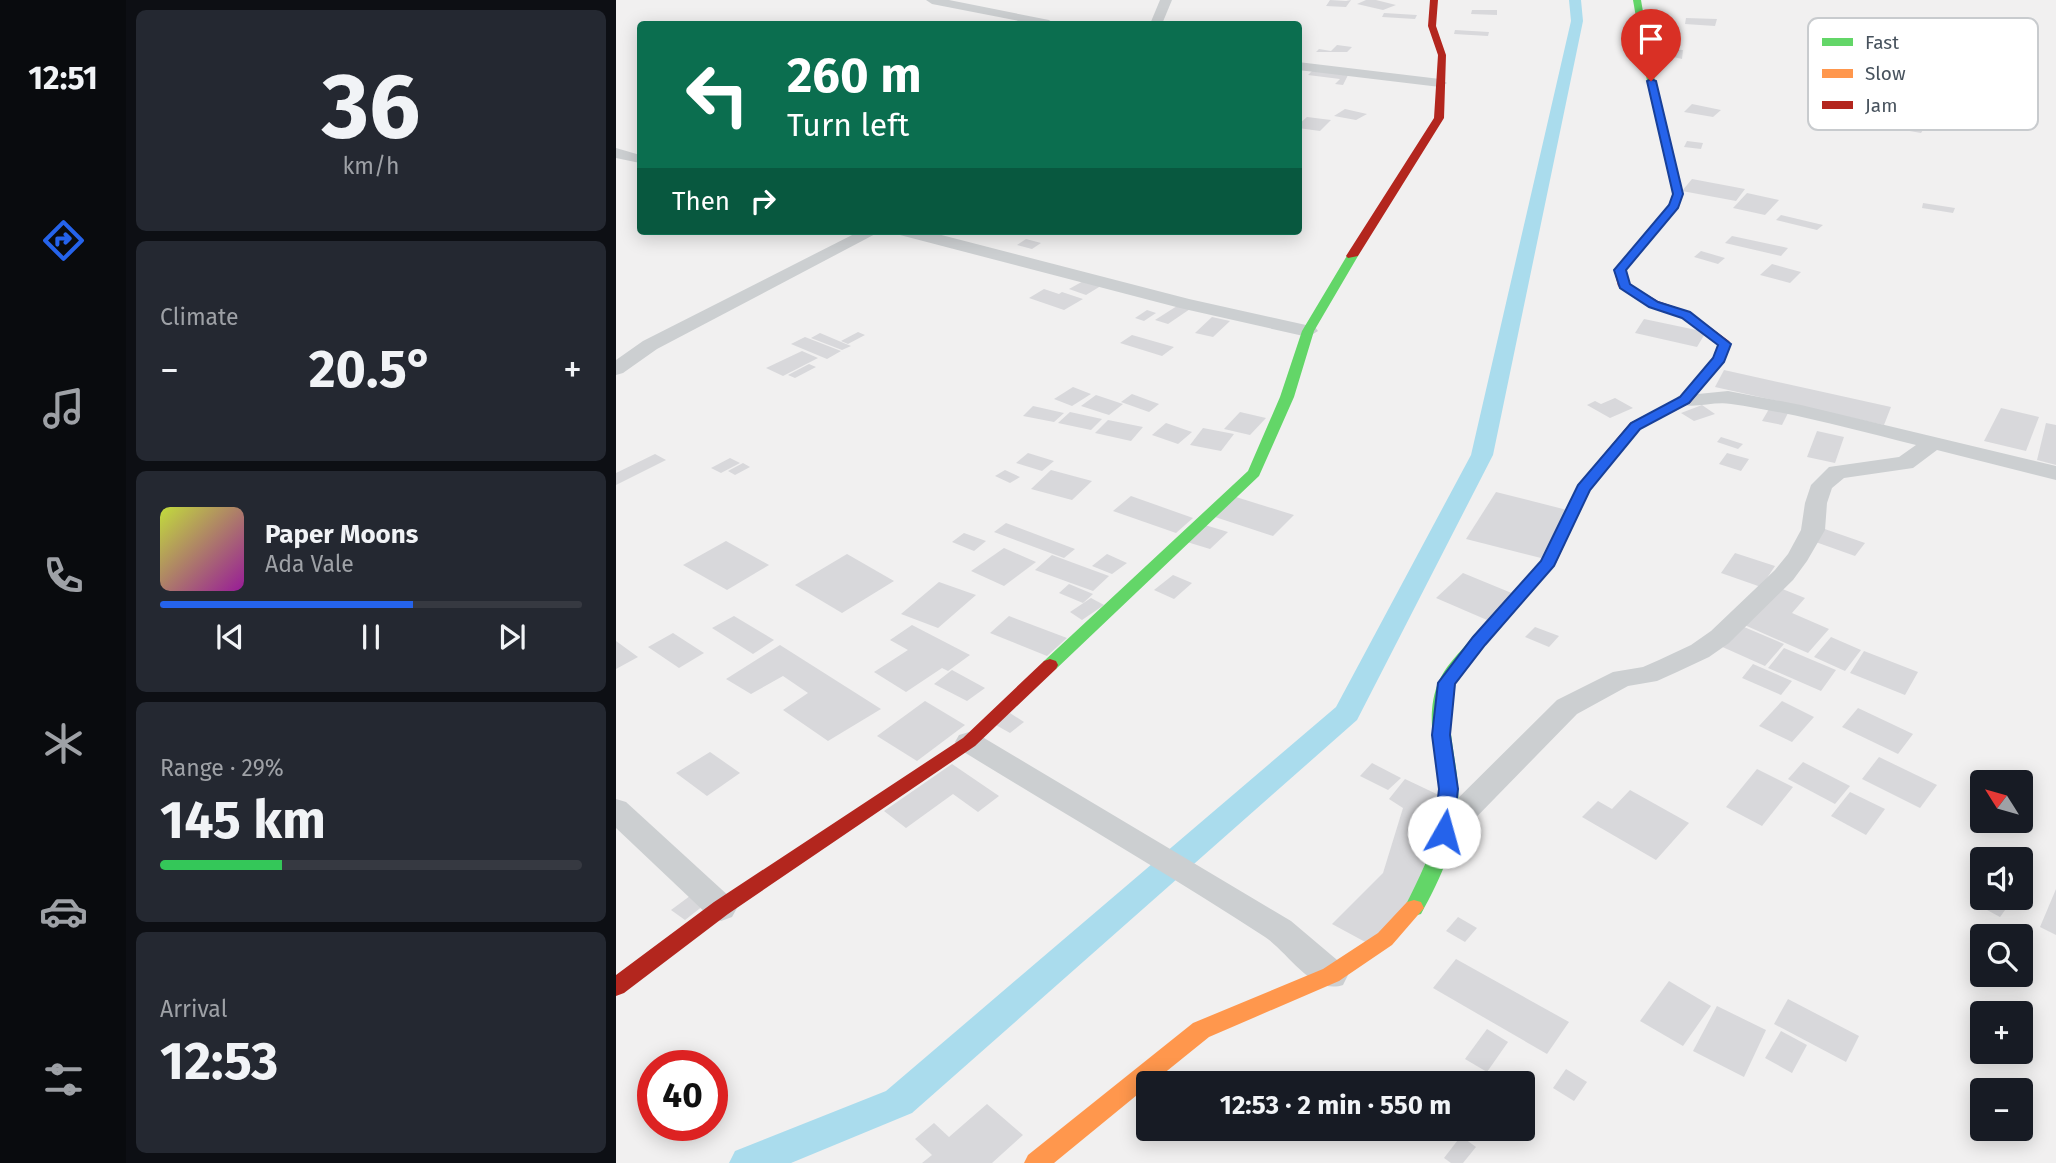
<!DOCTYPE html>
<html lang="en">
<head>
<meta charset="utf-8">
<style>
	:root { --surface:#171b24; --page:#242831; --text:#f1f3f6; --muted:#9ea1a6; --line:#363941; --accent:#2563eb }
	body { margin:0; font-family:"Fira Sans",sans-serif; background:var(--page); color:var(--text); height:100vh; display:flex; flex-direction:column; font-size:26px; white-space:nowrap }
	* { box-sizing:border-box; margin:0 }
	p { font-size:23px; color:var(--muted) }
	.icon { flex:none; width:38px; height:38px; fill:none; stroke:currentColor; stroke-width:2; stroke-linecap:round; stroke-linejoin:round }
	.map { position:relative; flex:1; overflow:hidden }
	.drawer { display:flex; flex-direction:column; gap:10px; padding:10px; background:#0d0f14; width:490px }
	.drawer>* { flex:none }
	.hud { position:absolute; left:21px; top:21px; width:665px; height:214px; border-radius:7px; box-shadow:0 4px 18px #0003; background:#0b6e4f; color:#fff; overflow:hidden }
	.needle { width:46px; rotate:307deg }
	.controls { position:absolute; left:1354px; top:770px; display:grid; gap:14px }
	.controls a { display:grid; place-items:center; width:63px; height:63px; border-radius:7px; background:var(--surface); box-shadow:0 4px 18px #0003; font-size:35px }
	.speed { position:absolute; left:21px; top:1050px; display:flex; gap:14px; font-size:35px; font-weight:700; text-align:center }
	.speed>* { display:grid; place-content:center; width:91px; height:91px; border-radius:50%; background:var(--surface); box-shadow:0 4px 18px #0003; line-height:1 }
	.speed .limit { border:10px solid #d22; background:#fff; color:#111 }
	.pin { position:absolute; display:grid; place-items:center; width:60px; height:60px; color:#fff; margin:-72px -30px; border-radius:50% 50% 50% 0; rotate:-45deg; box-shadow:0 0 7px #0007 }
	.pin .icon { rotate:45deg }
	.me { position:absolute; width:77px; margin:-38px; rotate:7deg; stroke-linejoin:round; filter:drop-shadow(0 0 5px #0008) }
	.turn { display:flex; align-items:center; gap:24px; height:147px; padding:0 35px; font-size:32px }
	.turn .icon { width:91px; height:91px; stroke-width:2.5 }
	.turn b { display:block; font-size:49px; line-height:60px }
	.then { display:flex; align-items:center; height:66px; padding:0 35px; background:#0003; gap:14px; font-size:26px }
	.big { font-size:52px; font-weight:700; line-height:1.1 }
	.drawer .widget { flex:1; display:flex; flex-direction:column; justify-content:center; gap:10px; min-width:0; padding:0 24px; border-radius:10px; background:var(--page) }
	.drawer .dial { align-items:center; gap:0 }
	.dial b { font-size:91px; line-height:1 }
	.song { display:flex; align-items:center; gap:21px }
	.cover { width:84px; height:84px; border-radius:10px; background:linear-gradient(135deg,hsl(70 70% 55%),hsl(300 70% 35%)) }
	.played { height:7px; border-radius:4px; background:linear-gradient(90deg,var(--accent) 60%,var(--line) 60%) }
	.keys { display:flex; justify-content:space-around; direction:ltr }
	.heat { display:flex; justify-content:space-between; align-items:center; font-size:38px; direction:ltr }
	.charge { height:10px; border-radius:5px; background:linear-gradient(90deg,#34c759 29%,var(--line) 0) }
	.trip { position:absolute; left:520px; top:1071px; width:399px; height:70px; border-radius:7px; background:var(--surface); box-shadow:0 4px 18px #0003; font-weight:700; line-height:70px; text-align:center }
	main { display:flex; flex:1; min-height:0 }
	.tab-bar { display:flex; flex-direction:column; width:126px; justify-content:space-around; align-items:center; background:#090b0e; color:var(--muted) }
	.tab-bar .icon { width:49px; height:49px }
	.tab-bar .active { color:var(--accent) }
	.tab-bar b { font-size:32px; color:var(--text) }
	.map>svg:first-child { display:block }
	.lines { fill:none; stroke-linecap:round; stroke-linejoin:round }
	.canal { fill:#aadced; fill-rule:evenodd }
	.building { fill:#d8d8db }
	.street { fill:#cccfd1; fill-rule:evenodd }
	.fast { fill:#63d668; fill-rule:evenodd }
	.slow { fill:#ff974d; fill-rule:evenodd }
	.jam { fill:#b3261e; fill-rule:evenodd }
	.route { fill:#2563eb; stroke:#184099; stroke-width:2 }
	.key { fill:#fff; stroke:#c8cbce; stroke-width:2 }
	.key-label { font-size:19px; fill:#47525d }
</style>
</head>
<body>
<main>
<nav class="tab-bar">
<b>12:51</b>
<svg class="icon active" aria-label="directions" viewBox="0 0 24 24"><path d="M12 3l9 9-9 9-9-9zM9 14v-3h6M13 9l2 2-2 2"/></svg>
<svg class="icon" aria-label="music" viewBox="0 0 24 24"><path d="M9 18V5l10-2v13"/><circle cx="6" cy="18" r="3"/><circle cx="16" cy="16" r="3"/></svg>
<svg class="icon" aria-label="phone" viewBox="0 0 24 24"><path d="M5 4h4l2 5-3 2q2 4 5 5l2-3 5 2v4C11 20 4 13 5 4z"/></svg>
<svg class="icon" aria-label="climate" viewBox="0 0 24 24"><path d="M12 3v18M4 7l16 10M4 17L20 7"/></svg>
<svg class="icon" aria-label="car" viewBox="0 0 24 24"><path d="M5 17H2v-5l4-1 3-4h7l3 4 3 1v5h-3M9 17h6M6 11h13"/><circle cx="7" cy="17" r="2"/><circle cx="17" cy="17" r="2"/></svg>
<svg class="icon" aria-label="filters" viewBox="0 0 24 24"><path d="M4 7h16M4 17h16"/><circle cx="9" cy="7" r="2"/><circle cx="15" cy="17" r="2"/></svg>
</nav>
<section class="drawer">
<div class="widget dial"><b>36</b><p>km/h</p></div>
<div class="widget"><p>Climate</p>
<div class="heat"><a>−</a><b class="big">20.5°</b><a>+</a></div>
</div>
<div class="widget">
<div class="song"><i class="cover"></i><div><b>Paper Moons</b><p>Ada Vale</p></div></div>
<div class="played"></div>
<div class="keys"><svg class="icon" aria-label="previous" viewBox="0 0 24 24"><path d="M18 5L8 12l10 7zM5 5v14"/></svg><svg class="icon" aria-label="pause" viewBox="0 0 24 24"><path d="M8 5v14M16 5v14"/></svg><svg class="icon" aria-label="next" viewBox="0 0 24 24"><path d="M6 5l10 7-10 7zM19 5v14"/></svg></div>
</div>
<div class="widget"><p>Range · 29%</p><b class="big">145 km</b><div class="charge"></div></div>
<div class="widget"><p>Arrival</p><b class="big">12:53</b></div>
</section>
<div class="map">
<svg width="1440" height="1163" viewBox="0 0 1440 1163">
	<rect width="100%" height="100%" fill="#f1f0f0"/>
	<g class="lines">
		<path class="canal" d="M 953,0 L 965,0 L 967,21 L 877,455 L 741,720 L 296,1113 L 175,1163 L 113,1163 L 119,1151 L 270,1091 L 720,707 L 855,455 L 955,21 Z"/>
	</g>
	<g class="building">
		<path d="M 714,0 L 730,1 L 735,0 L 730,7 L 710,6 Z"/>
		<path d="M 750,0 L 760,0 L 780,5 L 767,10 L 741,4 Z"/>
		<path d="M 856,10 L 881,10 L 881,15 L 855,14 Z"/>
		<path d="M 768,13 L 801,15 L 799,19 L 766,17 Z"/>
		<path d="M 1070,18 L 1101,19 L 1099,26 L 1069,24 Z"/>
		<path d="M 839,30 L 873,32 L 872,36 L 838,34 Z"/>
		<path d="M 721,45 L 736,47 L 731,52 L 700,52 L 703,49 L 715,51 Z"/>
		<path d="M 1051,49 L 1067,50 L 1066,59 L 1049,55 Z"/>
		<path d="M 696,71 L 732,75 L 727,85 L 719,84 L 724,79 L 692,75 Z"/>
		<path d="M 1076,104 L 1105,110 L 1097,117 L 1068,112 Z"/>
		<path d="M 729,109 L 751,114 L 740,120 L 718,116 Z"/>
		<path d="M 691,117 L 715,120 L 704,131 L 682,128 L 682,125 Z"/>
		<path d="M 1275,121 L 1309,127 L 1305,133 L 1271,127 Z"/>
		<path d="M 1071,141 L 1087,143 L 1085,149 L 1068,147 Z"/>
		<path d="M 1076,179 L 1129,189 L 1120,201 L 1066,191 Z"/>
		<path d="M 1131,193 L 1163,200 L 1149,215 L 1117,208 Z"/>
		<path d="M 1307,203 L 1339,208 L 1337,213 L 1306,208 Z"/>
		<path d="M 1165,215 L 1207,225 L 1201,230 L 1160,220 Z"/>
		<path d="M 1116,236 L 1172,248 L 1165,256 L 1109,243 Z"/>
		<path d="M 410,239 L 425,243 L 416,249 L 401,245 Z"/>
		<path d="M 1085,251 L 1109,258 L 1102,264 L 1078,257 Z"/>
		<path d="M 1156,264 L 1185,272 L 1174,283 L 1144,275 Z"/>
		<path d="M 471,279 L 488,284 L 470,295 L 453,289 Z"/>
		<path d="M 428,289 L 443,294 L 446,292 L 467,299 L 448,310 L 413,298 Z"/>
		<path d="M 561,306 L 574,309 L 552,324 L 539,320 Z"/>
		<path d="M 531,310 L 540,313 L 528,321 L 519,318 Z"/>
		<path d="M 596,317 L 614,321 L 597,337 L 579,333 Z"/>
		<path d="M 1028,319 L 1090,332 L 1081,347 L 1019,333 Z"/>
		<path d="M 242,332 L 249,335 L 232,344 L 225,341 Z"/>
		<path d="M 204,333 L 230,344 L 235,346 L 226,350 L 195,338 Z"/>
		<path d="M 516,335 L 558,347 L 546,356 L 504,343 Z"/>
		<path d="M 189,337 L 225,351 L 211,359 L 175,344 Z"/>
		<path d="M 186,351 L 202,358 L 167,376 L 150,368 Z"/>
		<path d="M 193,364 L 200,367 L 179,378 L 172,375 Z"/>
		<path d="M 1108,370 L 1275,407 L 1268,425 L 1099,387 Z"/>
		<path d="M 457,387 L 475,394 L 456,406 L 438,399 Z"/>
		<path d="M 516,394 L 543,404 L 533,412 L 505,402 Z"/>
		<path d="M 480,395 L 507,404 L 493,415 L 465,406 Z"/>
		<path d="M 999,398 L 1017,408 L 994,418 L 971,405 L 979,401 L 985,404 Z"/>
		<path d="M 1086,405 L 1099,414 L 1078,421 L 1065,413 Z"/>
		<path d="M 417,406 L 448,413 L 438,422 L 407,416 Z"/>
		<path d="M 1385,408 L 1423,417 L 1410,451 L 1368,441 Z"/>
		<path d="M 1153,409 L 1172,413 L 1166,425 L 1146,421 Z"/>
		<path d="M 454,412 L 486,419 L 475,430 L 442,423 Z"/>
		<path d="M 624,412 L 650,418 L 634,435 L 608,429 Z"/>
		<path d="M 492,420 L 527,427 L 515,441 L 479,433 Z"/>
		<path d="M 550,423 L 576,432 L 562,444 L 536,435 Z"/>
		<path d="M 1430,423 L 1440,425 L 1440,465 L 1421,460 Z"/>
		<path d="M 587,428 L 618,434 L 605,451 L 574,445 Z"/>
		<path d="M 1201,431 L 1228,437 L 1219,463 L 1191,457 Z"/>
		<path d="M 1105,437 L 1127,444 L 1122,449 L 1101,442 Z"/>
		<path d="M 412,453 L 438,461 L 426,471 L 400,463 Z"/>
		<path d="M 1111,453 L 1133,459 L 1125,471 L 1103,464 Z"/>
		<path d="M 39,454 L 50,460 L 0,485 L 0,473 Z"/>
		<path d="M 114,458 L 124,463 L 105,473 L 95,468 Z"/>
		<path d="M 127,463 L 134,467 L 119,475 L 112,471 Z"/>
		<path d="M 389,470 L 404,477 L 394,483 L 379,476 Z"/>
		<path d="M 435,470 L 476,481 L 456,500 L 415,489 Z"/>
		<path d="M 880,492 L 951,510 L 925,558 L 850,539 Z"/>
		<path d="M 515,496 L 577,518 L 560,533 L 497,511 Z"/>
		<path d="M 620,497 L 678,515 L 657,536 L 599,517 Z"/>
		<path d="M 390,523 L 459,549 L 448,558 L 378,532 Z"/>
		<path d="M 589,525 L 612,532 L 594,549 L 571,542 Z"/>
		<path d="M 1203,527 L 1249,543 L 1239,556 L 1194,540 Z"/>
		<path d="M 348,533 L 370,541 L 358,551 L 336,542 Z"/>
		<path d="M 110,541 L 153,565 L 111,590 L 67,565 Z"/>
		<path d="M 388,548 L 420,562 L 388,586 L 355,571 Z"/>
		<path d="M 1119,553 L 1159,566 L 1145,587 L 1105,573 Z"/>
		<path d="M 231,554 L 278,581 L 226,613 L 179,585 Z"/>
		<path d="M 491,554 L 511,563 L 496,574 L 476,566 Z"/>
		<path d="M 436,555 L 493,576 L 477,591 L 419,570 Z"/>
		<path d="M 847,573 L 898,594 L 871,620 L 820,598 Z"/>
		<path d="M 557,575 L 576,583 L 558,599 L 538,590 Z"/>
		<path d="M 323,582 L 360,595 L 322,628 L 285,614 Z"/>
		<path d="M 453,584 L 477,594 L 467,603 L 443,593 Z"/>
		<path d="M 1159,586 L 1189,598 L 1176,613 L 1213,629 L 1192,653 L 1124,623 Z"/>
		<path d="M 475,598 L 488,605 L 466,620 L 454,612 Z"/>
		<path d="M 118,616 L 158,640 L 137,654 L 96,628 Z"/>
		<path d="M 393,616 L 451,638 L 431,656 L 374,633 Z"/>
		<path d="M 1121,624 L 1168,644 L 1149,666 L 1102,645 Z"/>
		<path d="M 296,625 L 354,655 L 332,671 L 326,668 L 290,692 L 258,672 L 292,650 L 274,640 Z"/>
		<path d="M 919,627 L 943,636 L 933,647 L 909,637 Z"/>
		<path d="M 57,633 L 88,653 L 63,668 L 32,647 Z"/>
		<path d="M 1215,637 L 1245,650 L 1229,671 L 1198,657 Z"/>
		<path d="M 0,641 L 22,657 L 0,669 Z"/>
		<path d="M 164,645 L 265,709 L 212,741 L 167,710 L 192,693 L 167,676 L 135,694 L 110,679 Z"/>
		<path d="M 1168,648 L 1220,670 L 1205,691 L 1152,668 Z"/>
		<path d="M 1248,651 L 1302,672 L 1289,695 L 1234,673 Z"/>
		<path d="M 1137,664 L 1176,681 L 1165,695 L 1126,678 Z"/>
		<path d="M 336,670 L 369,688 L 351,701 L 318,684 Z"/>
		<path d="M 309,701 L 349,725 L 301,761 L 261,736 Z"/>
		<path d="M 1166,701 L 1198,717 L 1176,742 L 1143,726 Z"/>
		<path d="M 1242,708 L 1297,734 L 1282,754 L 1226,727 Z"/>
		<path d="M 394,713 L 408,722 L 394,733 L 378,724 Z"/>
		<path d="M 94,752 L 124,773 L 91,796 L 60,773 Z"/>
		<path d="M 1263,757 L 1321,785 L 1304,808 L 1246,779 Z"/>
		<path d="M 1187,762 L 1234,786 L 1219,804 L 1172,779 Z"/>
		<path d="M 756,763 L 785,778 L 772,790 L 744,776 Z"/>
		<path d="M 336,764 L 383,796 L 362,812 L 337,794 L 290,828 L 268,811 Z"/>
		<path d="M 1141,769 L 1177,787 L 1146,826 L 1110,807 Z"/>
		<path d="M 789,779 L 827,797 L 801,892 L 753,944 L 716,924 L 767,873 L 787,808 L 773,799 Z"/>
		<path d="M 1014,790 L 1073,823 L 1040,860 L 966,817 L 982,801 L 996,809 Z"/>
		<path d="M 1234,792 L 1269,809 L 1250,835 L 1215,816 Z"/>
		<path d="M 1440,889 L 1440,935 L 1424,927 Z"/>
		<path d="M 78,893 L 92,902 L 69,920 L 55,910 Z"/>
		<path d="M 1367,894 L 1367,898 L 1397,899 L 1384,917 L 1360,904 Z"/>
		<path d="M 842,917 L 861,928 L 849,942 L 830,931 Z"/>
		<path d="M 840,959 L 953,1022 L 931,1054 L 817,988 Z"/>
		<path d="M 1053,981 L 1095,1006 L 1067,1046 L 1024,1021 Z"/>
		<path d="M 1172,999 L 1243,1036 L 1230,1062 L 1158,1024 Z"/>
		<path d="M 1101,1006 L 1150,1030 L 1128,1077 L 1077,1051 Z"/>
		<path d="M 871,1029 L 892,1042 L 871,1072 L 849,1059 Z"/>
		<path d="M 1165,1031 L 1191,1045 L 1176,1073 L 1149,1058 Z"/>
		<path d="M 950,1069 L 971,1082 L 958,1101 L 937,1088 Z"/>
		<path d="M 371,1104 L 407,1135 L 376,1163 L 306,1163 L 316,1155 L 299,1139 L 318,1123 L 333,1137 Z"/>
		<path d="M 720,1129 L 745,1129 L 736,1140 Z"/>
		<path d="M 757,1129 L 786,1129 L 776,1141 Z"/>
		<path d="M 845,1136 L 860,1147 L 847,1163 L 835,1163 L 828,1158 Z"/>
	</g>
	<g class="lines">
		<g class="street">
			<path d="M 310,0 L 333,0 L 433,20 L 439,24 L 418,24 L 316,4 Z"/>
			<path d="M 544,0 L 556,0 L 546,24 L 534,24 Z"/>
			<path d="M 682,62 L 824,79 L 831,83 L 824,87 L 682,70 Z"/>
			<path d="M 0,148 L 24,155 L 24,163 L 0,158 Z"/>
			<path d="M 244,231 L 265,231 L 41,349 L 7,373 L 0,375 L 0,360 L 27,341 Z"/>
			<path d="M 282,231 L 310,231 L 573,299 L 699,327 L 702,331 L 692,337 L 564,308 L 284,235 Z"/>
			<path d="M 1112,391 L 1185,405 L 1440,466 L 1440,480 L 1321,450 L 1297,468 L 1228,478 L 1216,488 L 1211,503 L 1209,530 L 1191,561 L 1177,580 L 1113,643 L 1093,657 L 1061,672 L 1041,681 L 1012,686 L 961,714 L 839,839 L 828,842 L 817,839 L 813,831 L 817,823 L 941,700 L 997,672 L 1027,667 L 1043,660 L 1075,645 L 1095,631 L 1159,570 L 1172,554 L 1185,530 L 1189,503 L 1195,485 L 1213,467 L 1283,457 L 1300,445 C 1239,430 1178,413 1115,404 C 1098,401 1079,409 1062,404 L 1059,400 L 1062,396 Z"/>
			<path d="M 353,732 L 363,735 L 675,921 L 727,965 L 732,975 L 727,985 C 696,995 673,953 649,937 C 549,872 445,812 343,749 L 339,742 L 343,735 Z"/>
			<path d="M 0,799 L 10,802 L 116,899 L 121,908 L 116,917 L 105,921 L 94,917 L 0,828 Z"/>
		</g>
		<g class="fast">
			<path d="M 1017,0 L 1025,0 L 1039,81 L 1067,194 L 1063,206 L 1037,238 L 1033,239 L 1028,236 L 1053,205 L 1057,194 L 1031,81 Z"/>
			<path d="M 732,254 L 742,256 L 698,331 L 678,397 L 643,476 L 440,669 L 428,669 L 426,665 L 428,661 L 632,471 L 664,397 L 686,331 Z"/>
			<path d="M 872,626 L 880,631 C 869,648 848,662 840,681 C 826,714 840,753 842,787 C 845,833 827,875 805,914 L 798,916 L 791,914 L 788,908 C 803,879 817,851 822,819 C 829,775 804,723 823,681 C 829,668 839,657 849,646 C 855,639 862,628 872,626 Z"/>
		</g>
		<path class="slow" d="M 798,900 L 805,902 L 808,908 L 776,945 L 723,981 L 593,1037 L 536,1083 L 532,1083 L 532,1086 L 438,1163 L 408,1163 L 412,1155 L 577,1023 L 707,969 L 762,933 L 791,902 Z"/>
		<g class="jam">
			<path d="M 814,0 L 822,0 L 820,26 L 830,55 L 828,118 L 742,256 L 732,258 L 730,256 L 818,118 L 822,55 L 812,26 Z"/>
			<path d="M 1033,233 L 1038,236 L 1010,270 L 1013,284 L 1042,301 L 1074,312 L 1113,341 L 1115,344 L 1107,362 L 1074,403 L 1024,429 L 974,489 L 940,563 L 878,635 L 866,635 L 864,631 L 866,627 L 925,561 L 962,485 L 1014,423 L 1064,397 L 1097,358 L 1102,345 L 1066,318 L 1034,307 L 1002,286 L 998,270 L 1029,234 Z"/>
			<path d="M 434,659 L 440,661 L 442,665 L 440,669 L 359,746 L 112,914 L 8,993 L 0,996 L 0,975 L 98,902 L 347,738 L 428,661 Z"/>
		</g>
	</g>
	<path class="route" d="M 1035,79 L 1040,81 L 1067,194 L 1062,208 L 1010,270 L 1014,284 L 1042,302 L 1074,312 L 1115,344 L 1108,362 L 1073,403 L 1024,429 L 974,490 L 938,566 L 869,645 L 839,684 L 834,735 L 842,789 L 837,832 L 835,837 L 828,839 L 821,837 L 818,832 L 823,789 L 816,735 L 822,683 L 857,637 L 925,561 L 962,485 L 1015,423 L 1064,397 L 1097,358 L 1102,345 L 1066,318 L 1033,307 L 1004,288 L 998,270 L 1053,205 L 1057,194 L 1031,81 Z"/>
	<rect x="1192" y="18" width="230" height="112" rx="10" class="key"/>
	<rect x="1206" y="38" width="31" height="8" fill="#63d668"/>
	<rect x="1206" y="69" width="31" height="9" fill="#ff974d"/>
	<rect x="1206" y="101" width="31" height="8" fill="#b3261e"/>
	<g class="key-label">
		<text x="1249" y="49">Fast</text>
		<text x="1249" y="80">Slow</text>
		<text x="1249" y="112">Jam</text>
	</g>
</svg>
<div class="controls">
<a><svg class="needle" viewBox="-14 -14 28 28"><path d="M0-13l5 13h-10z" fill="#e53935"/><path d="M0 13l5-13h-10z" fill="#9ea1a6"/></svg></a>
<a><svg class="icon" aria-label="sound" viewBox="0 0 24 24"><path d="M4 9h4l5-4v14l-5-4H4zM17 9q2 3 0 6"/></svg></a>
<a><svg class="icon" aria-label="search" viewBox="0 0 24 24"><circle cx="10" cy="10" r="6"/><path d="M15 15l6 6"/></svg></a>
<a>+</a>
<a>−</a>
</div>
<div class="speed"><div class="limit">40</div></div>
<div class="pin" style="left:1035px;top:81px;background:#d93025"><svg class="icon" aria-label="arrive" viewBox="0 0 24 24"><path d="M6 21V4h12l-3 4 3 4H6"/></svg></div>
<svg class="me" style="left:828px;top:832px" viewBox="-20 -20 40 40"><circle r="19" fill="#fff"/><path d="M0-13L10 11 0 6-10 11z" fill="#2563eb"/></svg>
<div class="trip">12:53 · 2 min · 550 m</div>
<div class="hud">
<div class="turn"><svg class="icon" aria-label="left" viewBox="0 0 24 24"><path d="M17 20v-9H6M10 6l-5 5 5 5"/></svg><div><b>260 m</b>Turn left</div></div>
<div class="then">Then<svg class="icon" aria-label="right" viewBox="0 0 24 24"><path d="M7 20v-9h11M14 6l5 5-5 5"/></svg></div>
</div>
</div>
</main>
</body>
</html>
